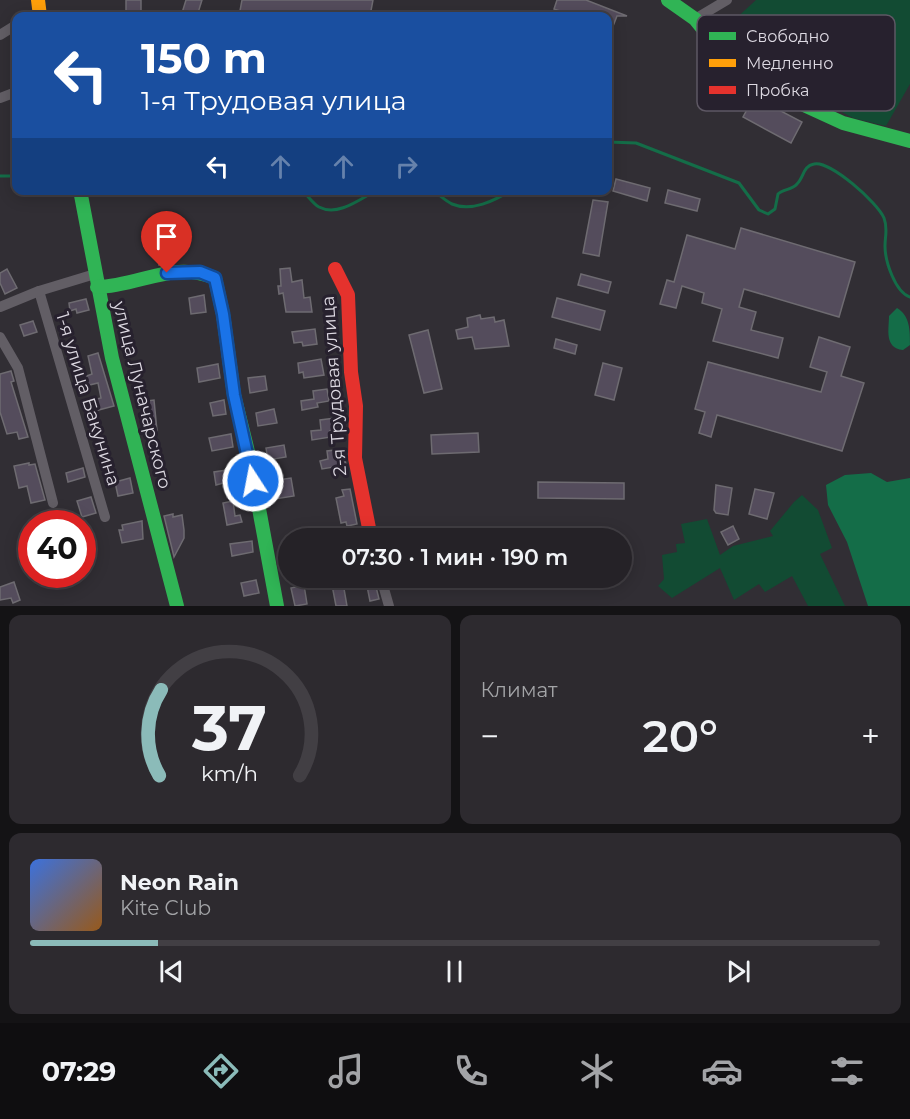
<!DOCTYPE html>
<html lang="ru">
<head>
<meta charset="utf-8">
<style>
	:root { --surface:#252227; --page:#2d2a2f; --text:#f1f3f6; --muted:#a3a4a7; --line:#423f44; --accent:#8bbbb9 }
	body { margin:0; font-family:Montserrat,sans-serif; background:var(--page); color:var(--text); height:100vh; display:flex; flex-direction:column; font-size:22px; white-space:nowrap }
	* { box-sizing:border-box; margin:0 }
	p { font-size:20px; color:var(--muted) }
	.icon { flex:none; width:33px; height:33px; fill:none; stroke:currentColor; stroke-width:2; stroke-linecap:round; stroke-linejoin:round }
	.map { position:relative; height:606px; overflow:hidden }
	.panel { display:flex; flex-direction:column; gap:9px; padding:9px; background:#141315; flex:1 }
	.panel>* { flex:none }
	.banner { position:absolute; left:12px; top:12px; width:600px; height:183px; border-radius:12px; box-shadow:0 3px 15px #0003,0 0 0 2px var(--line); background:#1a4fa0; color:#fff; overflow:hidden }
	.speed { position:absolute; left:18px; top:510px; display:flex; gap:12px; font-size:30px; font-weight:700; text-align:center }
	.speed>* { display:grid; place-content:center; width:78px; height:78px; border-radius:50%; background:var(--surface); box-shadow:0 3px 15px #0003,0 0 0 2px var(--line); line-height:1 }
	.speed .limit { border:9px solid #d22; background:#fff; color:#111 }
	.pin { position:absolute; display:grid; place-items:center; width:51px; height:51px; color:#fff; margin:-62px -26px; border-radius:50% 50% 50% 0; rotate:-45deg; box-shadow:0 0 6px #0007 }
	.pin .icon { rotate:45deg }
	.me { position:absolute; width:66px; margin:-33px; rotate:349deg; stroke-linejoin:round; filter:drop-shadow(0 0 4px #0008) }
	.turn { display:flex; align-items:center; gap:21px; height:126px; padding:0 30px; font-size:27px }
	.turn .icon { width:78px; height:78px; stroke-width:2.5 }
	.turn b { display:block; font-size:42px; line-height:51px }
	.lanes { display:flex; align-items:center; height:57px; padding:0 30px; background:#0003; justify-content:center; gap:30px; direction:ltr }
	.lanes .off { opacity:.35 }
	.big { font-size:45px; font-weight:600; line-height:1.1 }
	.panel .widget { flex:1; display:flex; flex-direction:column; justify-content:center; gap:9px; min-width:0; padding:0 21px; border-radius:12px; background:var(--page) }
	.panel .dial { align-items:center; gap:0 }
	.dial svg { height:156px; overflow:visible; fill:none; stroke:var(--line); stroke-width:7; stroke-linecap:round; text-anchor:middle }
	.dial text { fill:var(--text); stroke:none }
	.song { display:flex; align-items:center; gap:18px }
	.cover { width:72px; height:72px; border-radius:9px; background:linear-gradient(135deg,hsl(220 70% 55%),hsl(30 70% 35%)) }
	.played { height:6px; border-radius:3px; background:linear-gradient(90deg,var(--accent) 15%,var(--line) 15%) }
	.keys { display:flex; justify-content:space-around; direction:ltr }
	.heat { display:flex; justify-content:space-between; align-items:center; font-size:33px; direction:ltr }
	.panel .tiles { flex:1; display:grid; gap:9px; grid-template-columns:1fr 1fr }
	.widget:last-child { grid-column:span 2 }
	.trip { position:absolute; left:278px; top:528px; width:354px; height:60px; border-radius:30px; background:var(--surface); box-shadow:0 3px 15px #0003,0 0 0 2px var(--line); font-weight:600; line-height:60px; text-align:center }
	.menu { display:flex; height:96px; justify-content:space-around; align-items:center; background:#0f0e10; color:var(--muted) }
	.menu .icon { width:42px; height:42px }
	.menu .selected { color:var(--accent) }
	.menu b { font-size:27px; color:var(--text) }
	.map>svg:first-child { display:block }
	.green { fill:#124b33 }
	.water { fill:#146d48 }
	.lines { fill:none; stroke-linecap:round; stroke-linejoin:round }
	.stream { stroke:#146d48; stroke-width:3 }
	.building { fill:#544c5c; stroke:#6e6b71; stroke-width:1.5 }
	.street { stroke:#625e65; stroke-width:10 }
	.fast { stroke:#30b455; stroke-width:14 }
	.slow { stroke:#ff9f0a; stroke-width:14 }
	.jam { stroke:#e5322d; stroke-width:14 }
	.route-casing { stroke:#114b97; stroke-width:15 }
	.route { stroke:#1a73e8; stroke-width:10 }
	.labels { text-anchor:middle; stroke-width:6; stroke-linejoin:round; paint-order:stroke }
	.street-label { font-size:18px; fill:#ddd9e2; stroke:#27212e }
	.key { fill:#27212e; stroke:#5e5864; stroke-width:1.5 }
	.key-label { font-size:16px; fill:#ddd9e2 }
</style>
</head>
<body>
<div class="map">
<svg width="910" height="606" viewBox="0 0 910 606">
	<rect width="100%" height="100%" fill="#312e34"/>
	<g class="green">
		<path d="M 756,0 L 910,0 L 910,84 L 886,126 L 853,118 L 783,80 L 719,34 Z"/>
		<path d="M 802,495 L 818,510 L 832,548 L 820,554 L 845,606 L 808,606 L 792,576 L 765,592 L 759,584 L 734,600 L 720,568 L 672,598 L 658,586 L 664,579 L 662,555 L 677,552 L 676,544 L 685,543 L 681,524 L 707,519 L 720,555 L 733,546 L 773,536 L 770,531 L 794,502 Z"/>
	</g>
	<g class="water">
		<path d="M 897,308 C 910,316 910,330 910,345 L 903,350 C 884,348 889,329 889,316 Z"/>
		<path d="M 871,473 L 887,482 L 910,478 L 910,606 L 868,606 L 847,542 L 828,505 L 826,485 L 845,475 Z"/>
	</g>
	<g class="lines">
		<g class="stream">
			<path d="M 608,142 L 636,143 L 739,183 L 759,210 L 768,214 L 775,209 L 778,194 C 783,189 792,190 797,184 C 804,177 803,166 814,164 C 830,160 878,203 884,218 C 888,228 885,236 885,246 C 885,261 895,292 910,297"/>
			<path d="M 0,176 L 16,176"/>
			<path d="M 301,190 C 308,195 312,203 319,207 C 338,217 360,199 377,190"/>
			<path d="M 432,190 C 439,194 445,201 452,204 C 471,212 495,201 511,190"/>
		</g>
	</g>
	<g class="building">
		<rect x="126" y="0" width="15" height="11"/>
		<path d="M 186,0 L 202,0 L 197,16 L 182,13 Z"/>
		<path d="M 242,0 L 373,0 L 370,16 L 305,16 L 279,12 L 279,16 L 239,16 Z"/>
		<path d="M 557,0 L 586,0 L 627,16 L 617,16 L 608,39 L 608,16 L 574,16 L 554,9 Z"/>
		<path d="M 754,97 L 802,122 L 791,143 L 743,117 Z"/>
		<path d="M 616,179 L 650,188 L 647,201 L 613,191 Z"/>
		<path d="M 668,190 L 700,199 L 697,211 L 665,203 Z"/>
		<path d="M 593,200 L 608,202 L 599,256 L 583,253 Z"/>
		<path d="M 741,228 L 855,262 L 839,317 L 744,289 L 739,307 L 756,312 L 751,330 L 783,338 L 778,358 L 713,341 L 722,309 L 702,303 L 704,293 L 682,286 L 676,308 L 660,304 L 667,280 L 674,282 L 687,235 L 735,249 Z"/>
		<path d="M 171,246 L 173,262 L 159,265 L 156,248 Z"/>
		<path d="M 290,268 L 292,282 L 302,280 L 304,298 L 310,297 L 312,312 L 286,312 L 283,293 L 279,294 L 278,286 L 281,286 L 280,269 Z"/>
		<path d="M 7,269 L 17,288 L 5,294 L 0,283 L 0,273 Z"/>
		<path d="M 581,274 L 611,282 L 608,293 L 578,285 Z"/>
		<path d="M 204,295 L 206,312 L 191,314 L 189,298 Z"/>
		<path d="M 557,298 L 605,311 L 600,330 L 552,317 Z"/>
		<path d="M 86,299 L 89,310 L 77,313 L 76,309 L 70,311 L 69,303 Z"/>
		<path d="M 480,315 L 481,319 L 494,317 L 495,322 L 504,320 L 509,346 L 475,349 L 472,337 L 458,339 L 456,330 L 468,327 L 467,318 Z"/>
		<path d="M 33,321 L 37,332 L 24,336 L 20,325 Z"/>
		<path d="M 315,329 L 317,344 L 303,346 L 302,342 L 294,343 L 292,332 Z"/>
		<path d="M 428,330 L 442,389 L 424,393 L 409,335 Z"/>
		<path d="M 819,337 L 850,347 L 841,376 L 864,383 L 842,451 L 717,415 L 711,437 L 699,433 L 705,412 L 695,409 L 708,362 L 821,392 L 827,372 L 810,367 Z"/>
		<path d="M 556,339 L 577,345 L 575,354 L 554,348 Z"/>
		<path d="M 98,353 L 114,406 L 91,412 L 88,401 L 101,398 L 98,383 L 81,387 L 79,379 L 92,374 L 88,356 Z"/>
		<path d="M 321,359 L 324,375 L 304,378 L 303,372 L 299,373 L 298,363 Z"/>
		<path d="M 603,363 L 622,368 L 614,400 L 595,395 Z"/>
		<path d="M 218,364 L 220,378 L 199,382 L 197,368 Z"/>
		<path d="M 11,371 L 14,381 L 11,382 L 28,437 L 19,439 L 17,432 L 7,434 L 0,412 L 0,374 Z"/>
		<path d="M 265,376 L 267,390 L 250,393 L 248,378 Z"/>
		<path d="M 327,389 L 329,401 L 317,403 L 318,407 L 302,410 L 301,401 L 314,399 L 313,391 Z"/>
		<path d="M 154,400 L 157,431 L 146,433 L 140,402 Z"/>
		<path d="M 224,400 L 226,414 L 213,416 L 210,403 Z"/>
		<path d="M 274,409 L 277,423 L 258,426 L 256,413 Z"/>
		<path d="M 335,418 L 337,430 L 330,431 L 331,437 L 312,440 L 311,431 L 321,430 L 320,420 Z"/>
		<path d="M 478,433 L 479,452 L 432,454 L 431,435 Z"/>
		<path d="M 231,434 L 233,447 L 212,451 L 209,438 Z"/>
		<path d="M 284,445 L 286,457 L 268,460 L 266,448 Z"/>
		<path d="M 343,449 L 346,465 L 322,469 L 320,461 L 328,459 L 327,451 Z"/>
		<path d="M 29,463 L 29,465 L 35,464 L 45,500 L 31,503 L 27,486 L 19,488 L 14,466 Z"/>
		<path d="M 83,468 L 85,477 L 68,482 L 66,473 Z"/>
		<path d="M 240,468 L 242,478 L 216,485 L 214,472 Z"/>
		<path d="M 130,478 L 133,493 L 118,496 L 115,482 Z"/>
		<path d="M 291,478 L 294,496 L 275,499 L 273,491 L 266,492 L 264,482 Z"/>
		<path d="M 538,482 L 624,483 L 624,499 L 538,498 Z"/>
		<path d="M 716,485 L 732,488 L 728,515 L 716,513 L 714,510 Z"/>
		<path d="M 350,489 L 357,524 L 347,526 L 346,522 L 341,523 L 336,498 L 344,496 L 342,490 Z"/>
		<path d="M 755,489 L 774,493 L 767,519 L 749,514 Z"/>
		<path d="M 91,497 L 96,513 L 82,517 L 77,501 Z"/>
		<path d="M 233,501 L 235,516 L 240,515 L 242,522 L 227,525 L 223,503 Z"/>
		<path d="M 173,514 L 173,517 L 182,515 L 184,530 L 184,538 L 174,557 L 164,516 Z"/>
		<path d="M 142,521 L 143,539 L 122,543 L 119,530 L 123,530 L 122,525 Z"/>
		<path d="M 733,526 L 739,539 L 728,545 L 721,532 Z"/>
		<path d="M 252,541 L 253,552 L 232,556 L 230,544 Z"/>
		<path d="M 374,579 L 379,599 L 370,601 L 366,581 Z"/>
		<path d="M 256,580 L 259,593 L 244,596 L 241,583 Z"/>
		<path d="M 14,582 L 20,600 L 13,603 L 11,598 L 0,600 L 0,587 Z"/>
		<path d="M 343,583 L 347,606 L 336,606 L 332,585 Z"/>
		<path d="M 304,585 L 307,604 L 295,606 L 291,588 Z"/>
	</g>
	<g class="lines">
		<g class="street">
			<path d="M 695,19 L 727,0"/>
			<path d="M 0,35 L 16,25"/>
			<path d="M 0,98 L 16,92"/>
			<path d="M 39,291 L 105,517"/>
			<path d="M 0,307 L 39,291 L 95,274"/>
			<path d="M 0,337 L 18,368 L 53,503"/>
			<path d="M 381,578 L 389,606"/>
		</g>
		<g class="fast">
			<path d="M 668,0 L 695,19 L 734,67 L 747,79 L 843,123 L 910,141"/>
			<path d="M 80,190 L 112,358 L 177,606"/>
			<path d="M 97,287 C 140,286 173,260 215,278 L 223,314 L 234,395 L 250,460 L 277,606"/>
		</g>
		<path class="slow" d="M 38,0 L 40,16"/>
		<path class="jam" d="M 335,269 L 348,295 L 351,372 L 356,406 L 355,458 L 371,538"/>
	</g>
	<g class="lines">
		<defs>
			<path id="route" d="M 167,273 L 200,272 L 215,278 L 223,314 L 234,395 L 253,481"/>
		</defs>
		<use href="#route" class="route-casing"/>
		<use href="#route" class="route"/>
	</g>
	<g class="labels">
		<g class="street-label">
			<text transform="translate(334 386) rotate(-94)" y="6">2-я Трудовая улица</text>
			<text transform="translate(142 395) rotate(76)" y="6">улица Луначарского</text>
			<text transform="translate(88 399) rotate(73)" y="6">1-я улица Бакунина</text>
		</g>
	</g>
	<rect x="697" y="15" width="198" height="96" rx="9" class="key"/>
	<rect x="709" y="32" width="27" height="8" fill="#30b455"/>
	<rect x="709" y="59" width="27" height="8" fill="#ff9f0a"/>
	<rect x="709" y="86" width="27" height="8" fill="#e5322d"/>
	<g class="key-label">
		<text x="746" y="42">Свободно</text>
		<text x="746" y="69">Медленно</text>
		<text x="746" y="96">Пробка</text>
	</g>
</svg>
<div class="speed"><div class="limit">40</div></div>
<div class="pin" style="left:167px;top:273px;background:#d93025"><svg class="icon" aria-label="arrive" viewBox="0 0 24 24"><path d="M6 21V4h12l-3 4 3 4H6"/></svg></div>
<svg class="me" style="left:253px;top:481px" viewBox="-20 -20 40 40"><circle r="17" fill="#1a73e8" stroke="#fff" stroke-width="3"/><path d="M0-11L8 9 0 5-8 9z" fill="#fff"/></svg>
<div class="trip">07:30 · 1 мин · 190 m</div>
<div class="banner">
<div class="turn"><svg class="icon" aria-label="left" viewBox="0 0 24 24"><path d="M17 20v-9H6M10 6l-5 5 5 5"/></svg><div><b>150 m</b>1-я Трудовая улица</div></div>
<div class="lanes"><svg class="icon" aria-label="left" viewBox="0 0 24 24"><path d="M17 20v-9H6M10 6l-5 5 5 5"/></svg><svg class="icon off" aria-label="ahead" viewBox="0 0 24 24"><path d="M12 20V5M6 11l6-6 6 6"/></svg><svg class="icon off" aria-label="ahead" viewBox="0 0 24 24"><path d="M12 20V5M6 11l6-6 6 6"/></svg><svg class="icon off" aria-label="right" viewBox="0 0 24 24"><path d="M7 20v-9h11M14 6l5 5-5 5"/></svg></div>
</div>
</div>
<section class="panel">
<div class="tiles">
<div class="widget dial"><svg viewBox="0 0 100 80">
<path d="M14 69A42 42 0 1 1 86 69"/>
<path d="M14 69A42 42 0 0 1 15 25" stroke="#8bbbb9"/>
<text x="50" y="56" font-size="32" font-weight="700">37</text>
<text x="50" y="72" font-size="11">km/h</text>
</svg></div>
<div class="widget"><p>Климат</p>
<div class="heat"><a>−</a><b class="big">20°</b><a>+</a></div>
</div>
<div class="widget">
<div class="song"><i class="cover"></i><div><b>Neon Rain</b><p>Kite Club</p></div></div>
<div class="played"></div>
<div class="keys"><svg class="icon" aria-label="previous" viewBox="0 0 24 24"><path d="M18 5L8 12l10 7zM5 5v14"/></svg><svg class="icon" aria-label="pause" viewBox="0 0 24 24"><path d="M8 5v14M16 5v14"/></svg><svg class="icon" aria-label="next" viewBox="0 0 24 24"><path d="M6 5l10 7-10 7zM19 5v14"/></svg></div>
</div>
</div>
</section>
<nav class="menu">
<b>07:29</b>
<svg class="icon selected" aria-label="directions" viewBox="0 0 24 24"><path d="M12 3l9 9-9 9-9-9zM9 14v-3h6M13 9l2 2-2 2"/></svg>
<svg class="icon" aria-label="music" viewBox="0 0 24 24"><path d="M9 18V5l10-2v13"/><circle cx="6" cy="18" r="3"/><circle cx="16" cy="16" r="3"/></svg>
<svg class="icon" aria-label="phone" viewBox="0 0 24 24"><path d="M5 4h4l2 5-3 2q2 4 5 5l2-3 5 2v4C11 20 4 13 5 4z"/></svg>
<svg class="icon" aria-label="climate" viewBox="0 0 24 24"><path d="M12 3v18M4 7l16 10M4 17L20 7"/></svg>
<svg class="icon" aria-label="car" viewBox="0 0 24 24"><path d="M5 17H2v-5l4-1 3-4h7l3 4 3 1v5h-3M9 17h6M6 11h13"/><circle cx="7" cy="17" r="2"/><circle cx="17" cy="17" r="2"/></svg>
<svg class="icon" aria-label="filters" viewBox="0 0 24 24"><path d="M4 7h16M4 17h16"/><circle cx="9" cy="7" r="2"/><circle cx="15" cy="17" r="2"/></svg>
</nav>
</body>
</html>
